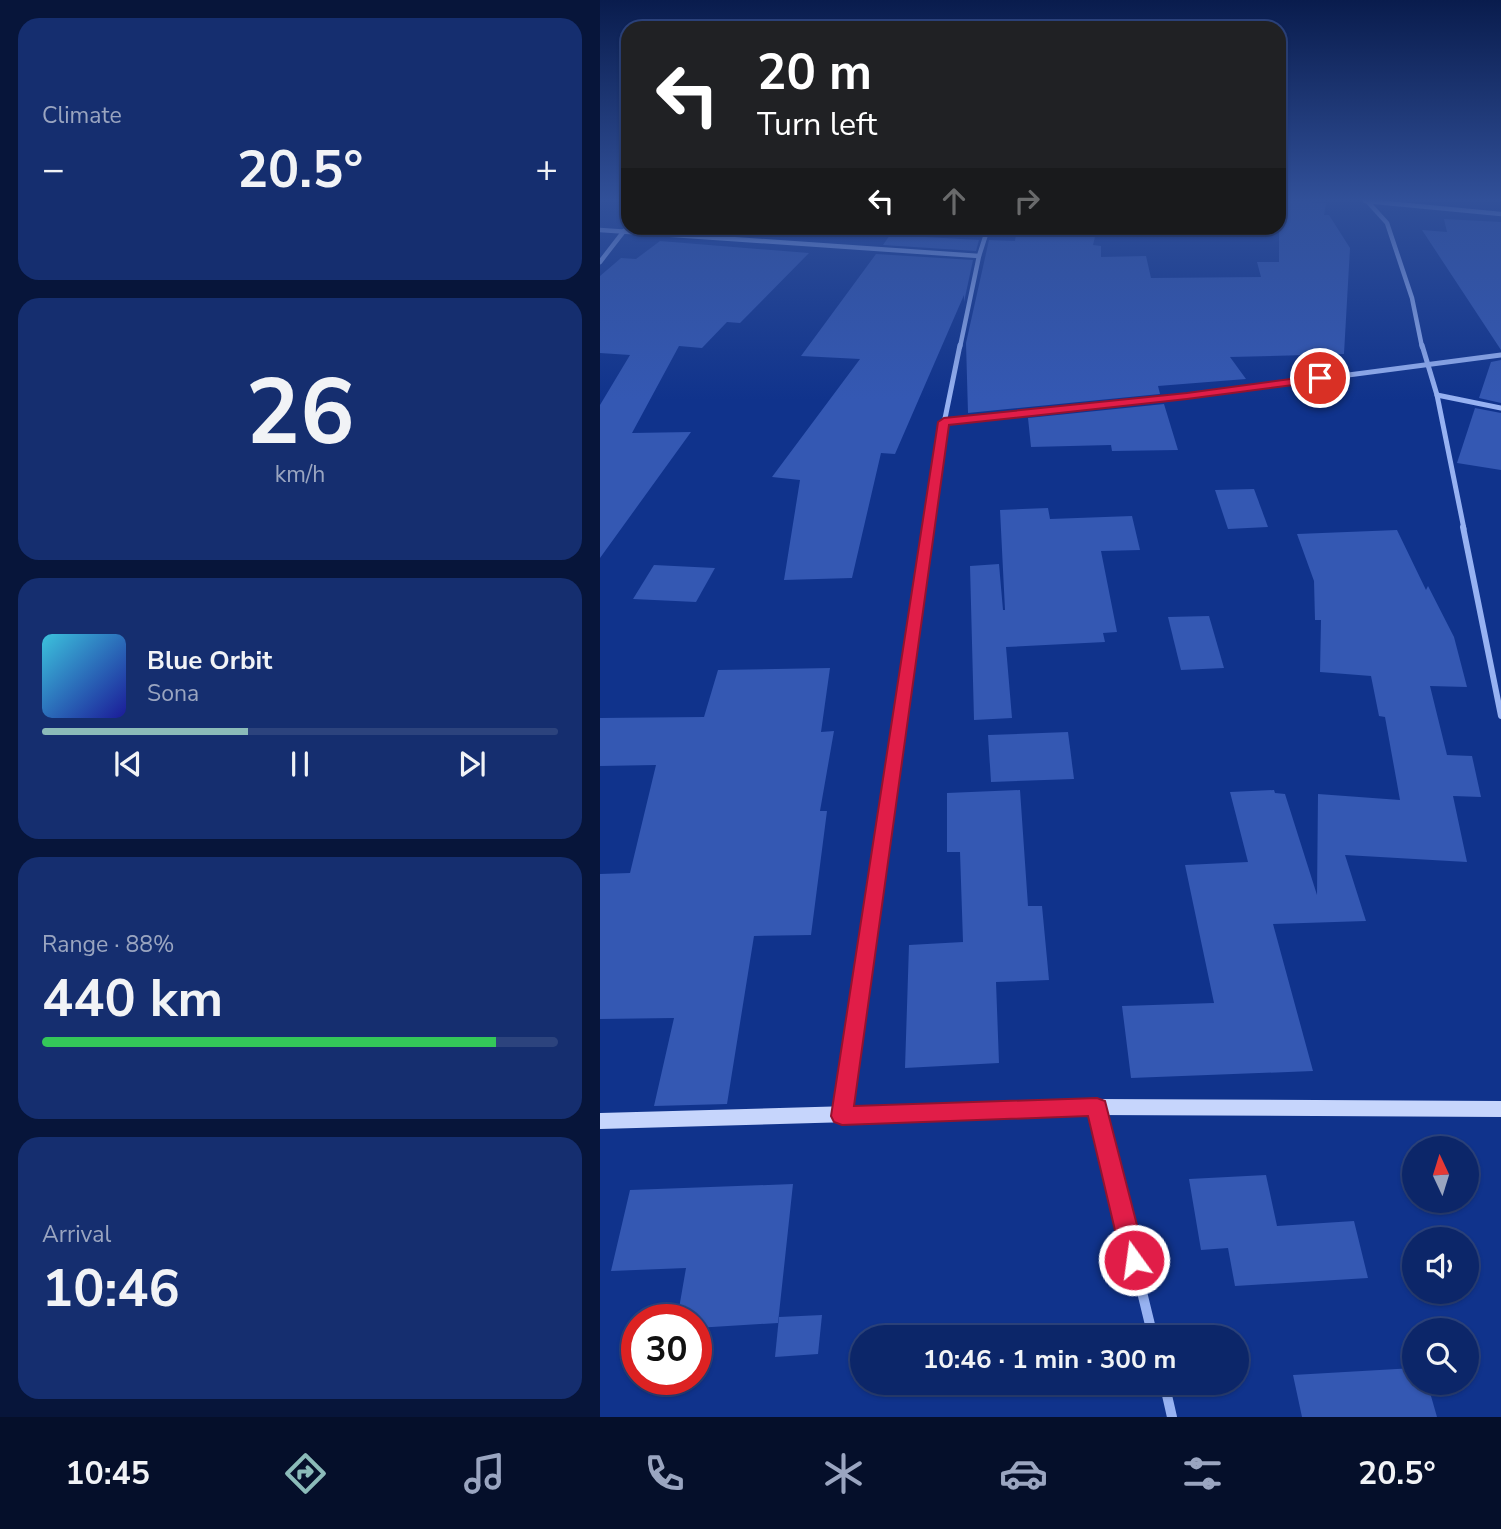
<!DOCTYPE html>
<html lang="en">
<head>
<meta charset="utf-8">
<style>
	:root { --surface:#0c2669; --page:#152e6f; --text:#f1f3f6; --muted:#9aa5c0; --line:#2c437d; --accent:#8bbbb9 }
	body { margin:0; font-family:"Nunito Sans",sans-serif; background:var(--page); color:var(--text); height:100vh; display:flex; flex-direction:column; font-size:26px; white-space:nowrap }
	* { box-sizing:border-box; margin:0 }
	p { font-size:23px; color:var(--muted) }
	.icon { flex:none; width:38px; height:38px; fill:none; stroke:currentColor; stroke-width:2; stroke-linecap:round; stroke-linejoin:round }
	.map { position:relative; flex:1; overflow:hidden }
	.details { display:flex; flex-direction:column; gap:18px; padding:18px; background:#07153a; width:600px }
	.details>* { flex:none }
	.hud { position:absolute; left:21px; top:21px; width:665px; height:214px; border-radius:21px; box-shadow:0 2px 5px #0004,0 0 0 2px var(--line); background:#202124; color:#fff; overflow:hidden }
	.needle { width:46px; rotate:356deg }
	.buttons { position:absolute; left:802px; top:1136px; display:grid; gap:14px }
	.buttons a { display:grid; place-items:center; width:77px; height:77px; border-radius:50%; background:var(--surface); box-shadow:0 2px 5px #0004,0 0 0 2px var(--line); font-size:35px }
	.speed { position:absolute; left:21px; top:1304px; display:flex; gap:14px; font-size:35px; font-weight:700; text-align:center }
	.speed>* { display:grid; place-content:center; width:91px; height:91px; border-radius:50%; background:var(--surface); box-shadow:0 2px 5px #0004,0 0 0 2px var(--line); line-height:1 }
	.speed .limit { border:10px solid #d22; background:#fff; color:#111 }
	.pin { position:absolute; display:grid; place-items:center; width:60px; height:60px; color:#fff; margin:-30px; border:4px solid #fff; border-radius:50%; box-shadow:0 2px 7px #0007 }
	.me { position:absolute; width:77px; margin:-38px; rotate:346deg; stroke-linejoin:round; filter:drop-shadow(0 0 5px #0008) }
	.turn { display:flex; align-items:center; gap:24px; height:147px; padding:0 21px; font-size:32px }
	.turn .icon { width:91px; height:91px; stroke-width:2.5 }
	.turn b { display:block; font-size:49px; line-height:60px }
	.lanes { display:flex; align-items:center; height:66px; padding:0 21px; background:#0003; justify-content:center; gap:35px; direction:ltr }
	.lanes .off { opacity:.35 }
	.big { font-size:52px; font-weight:700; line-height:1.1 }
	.details .card { flex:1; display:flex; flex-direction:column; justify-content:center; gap:10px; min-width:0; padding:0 24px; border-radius:21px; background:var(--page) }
	.details .dial { align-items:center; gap:0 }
	.dial b { font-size:91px; line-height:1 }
	.song { display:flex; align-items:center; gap:21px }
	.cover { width:84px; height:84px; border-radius:10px; background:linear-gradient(135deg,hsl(190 70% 55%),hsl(240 70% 35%)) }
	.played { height:7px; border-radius:4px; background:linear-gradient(90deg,var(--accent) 40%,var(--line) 40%) }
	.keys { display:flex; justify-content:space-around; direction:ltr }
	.heat { display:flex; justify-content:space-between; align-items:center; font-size:38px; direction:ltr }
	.charge { height:10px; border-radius:5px; background:linear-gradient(90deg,#34c759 88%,var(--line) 0) }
	.trip { position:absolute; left:250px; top:1325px; width:399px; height:70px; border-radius:35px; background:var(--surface); box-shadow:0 2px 5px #0004,0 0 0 2px var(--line); font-weight:700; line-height:70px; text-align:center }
	.tabs { display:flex; height:112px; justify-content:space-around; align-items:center; background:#050f2a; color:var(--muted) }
	.tabs .icon { width:49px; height:49px }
	.tabs .active { color:var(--accent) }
	.tabs b { font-size:32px; color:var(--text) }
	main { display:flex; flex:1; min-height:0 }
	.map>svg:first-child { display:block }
	.building { fill:#3458b3 }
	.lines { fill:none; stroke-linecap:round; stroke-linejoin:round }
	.street-far4 { stroke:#97b2f2; stroke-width:4.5 }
	.street-far3 { stroke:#97b2f2; stroke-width:5 }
	.street-far2 { stroke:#97b2f2; stroke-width:6 }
	.street-far1 { stroke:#97b2f2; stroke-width:8 }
	.street { stroke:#97b2f2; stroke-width:10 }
	.secondary { fill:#c6d5fc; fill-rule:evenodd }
	.route { fill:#e11d48; stroke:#92132f; stroke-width:2 }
</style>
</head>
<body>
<main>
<section class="details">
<div class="card"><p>Climate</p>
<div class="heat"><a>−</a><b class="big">20.5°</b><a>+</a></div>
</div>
<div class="card dial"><b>26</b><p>km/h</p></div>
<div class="card">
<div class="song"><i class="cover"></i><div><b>Blue Orbit</b><p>Sona</p></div></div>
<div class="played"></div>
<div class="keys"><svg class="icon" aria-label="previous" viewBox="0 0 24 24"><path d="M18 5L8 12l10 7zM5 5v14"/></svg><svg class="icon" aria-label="pause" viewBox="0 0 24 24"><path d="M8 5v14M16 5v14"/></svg><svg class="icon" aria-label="next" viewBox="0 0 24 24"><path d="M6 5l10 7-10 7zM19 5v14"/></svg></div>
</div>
<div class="card"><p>Range · 88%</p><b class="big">440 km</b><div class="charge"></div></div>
<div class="card"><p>Arrival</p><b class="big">10:46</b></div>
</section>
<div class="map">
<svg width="901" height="1417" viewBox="0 0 901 1417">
	<rect width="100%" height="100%" fill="#10338c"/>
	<g class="building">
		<path d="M 679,201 L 726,203 L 724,215 L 729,215 L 750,248 L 744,354 L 630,357 L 646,379 L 558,386 L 560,394 L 368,413 L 366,343 L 389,240 L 415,241 L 417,228 L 497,228 L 493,245 L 501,246 L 501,257 L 546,256 L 551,278 L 661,277 L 657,262 L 679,262 Z"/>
		<path d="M 844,219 L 901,222 L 901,350 L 822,230 L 847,232 Z"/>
		<path d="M 290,235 L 379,240 L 376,251 L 283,245 Z"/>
		<path d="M 60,241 L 209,253 L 140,323 L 127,322 L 102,348 L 79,346 L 32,433 L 91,432 L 0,558 L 0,405 L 30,355 L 0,353 L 0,276 L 21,258 L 36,259 Z"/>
		<path d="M 276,254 L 373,260 L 364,302 L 364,295 L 295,454 L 281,453 L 252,578 L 184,580 L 200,480 L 172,477 L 260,359 L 201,356 Z"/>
		<path d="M 901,360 L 901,403 L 879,398 L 891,362 Z"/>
		<path d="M 564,404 L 578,450 L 512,451 L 511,445 L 431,447 L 428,418 Z"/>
		<path d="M 875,408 L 901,413 L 901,470 L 857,463 Z"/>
		<path d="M 654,489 L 668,527 L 628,529 L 615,490 Z"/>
		<path d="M 448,508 L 450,519 L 532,516 L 540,550 L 501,551 L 517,632 L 503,633 L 505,642 L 406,647 L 412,718 L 374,720 L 370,566 L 399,564 L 403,610 L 405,610 L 400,510 Z"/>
		<path d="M 797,530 L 826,590 L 828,586 L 854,637 L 867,687 L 830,686 L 847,755 L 872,756 L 881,797 L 853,796 L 867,862 L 745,855 L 766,921 L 673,924 L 713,1071 L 531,1078 L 522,1006 L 614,1003 L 585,865 L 648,862 L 630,792 L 674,790 L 675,793 L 685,794 L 717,895 L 718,794 L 800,800 L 785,717 L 779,716 L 771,676 L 720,672 L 721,620 L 715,620 L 714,581 L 697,534 Z"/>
		<path d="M 54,565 L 115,568 L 96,602 L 33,599 Z"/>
		<path d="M 609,616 L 624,668 L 581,670 L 568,617 Z"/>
		<path d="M 230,668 L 221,732 L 234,731 L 220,811 L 227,811 L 211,935 L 154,936 L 127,1104 L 54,1106 L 74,1018 L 0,1019 L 0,874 L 30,873 L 56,765 L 0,766 L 0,718 L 104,717 L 118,670 Z"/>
		<path d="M 468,732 L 474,779 L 391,782 L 388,735 Z"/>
		<path d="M 420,790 L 428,906 L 442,906 L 449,980 L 396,982 L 399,1063 L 305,1068 L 309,945 L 363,942 L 360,852 L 347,852 L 347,793 Z"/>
		<path d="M 666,1175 L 677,1226 L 754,1221 L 768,1278 L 635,1286 L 628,1248 L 601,1250 L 589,1179 Z"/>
		<path d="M 193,1184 L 178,1323 L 96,1328 L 96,1320 L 77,1320 L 86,1268 L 11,1271 L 30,1190 Z"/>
		<path d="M 222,1315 L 218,1354 L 175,1357 L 179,1317 Z"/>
		<path d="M 814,1368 L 814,1382 L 827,1382 L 837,1417 L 702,1417 L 693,1375 Z"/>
	</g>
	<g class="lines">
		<g class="street-far4">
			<path d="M 765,201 L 901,214"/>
			<path d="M 767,201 L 787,223 L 812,298 L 822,347"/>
			<path d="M 0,230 L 379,256"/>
			<path d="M 0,262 L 24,231"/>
			<path d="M 360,347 L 379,256 L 388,228"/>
		</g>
		<g class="street-far3">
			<path d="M 822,345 L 837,395 L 864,529"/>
			<path d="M 837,395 L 901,408"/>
			<path d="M 344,422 L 587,396 L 901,355"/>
			<path d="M 328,529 L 341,438 L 360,345"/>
		</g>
		<g class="street-far2">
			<path d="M 863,527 L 901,716"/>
			<path d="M 294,759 L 328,527"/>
		</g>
		<path class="street-far1" d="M 251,1050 L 294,758"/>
		<g class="street">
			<path d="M 497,1108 L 553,1337"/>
			<path d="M 242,1114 L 252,1049"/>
			<path d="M 564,1382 L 572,1417"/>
		</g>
		<path class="secondary" d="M 497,1099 L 901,1101 L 901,1117 L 497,1115 L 0,1129 L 0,1113 Z"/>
	</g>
	<linearGradient id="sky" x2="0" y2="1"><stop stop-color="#091c4d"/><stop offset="0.5" stop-color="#315099"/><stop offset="1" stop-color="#315099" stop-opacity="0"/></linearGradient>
	<rect width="901" height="400" fill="url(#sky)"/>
	<path class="route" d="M 720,375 L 724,376 L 724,381 L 587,399 L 349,425 L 254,1106 L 497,1098 L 505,1101 L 546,1260 L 543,1268 L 534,1271 L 526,1268 L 522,1260 L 488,1116 L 242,1125 L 234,1122 L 231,1116 L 338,422 L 344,418 L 587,393 Z"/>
</svg>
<div class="buttons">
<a><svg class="needle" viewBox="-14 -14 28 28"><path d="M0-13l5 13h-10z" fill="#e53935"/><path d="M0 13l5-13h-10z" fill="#9aa5c0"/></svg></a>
<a><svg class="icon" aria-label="sound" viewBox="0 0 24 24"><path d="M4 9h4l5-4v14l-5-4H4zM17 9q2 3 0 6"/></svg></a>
<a><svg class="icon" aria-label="search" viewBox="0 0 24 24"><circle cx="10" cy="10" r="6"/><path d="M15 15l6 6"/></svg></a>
</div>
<div class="speed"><div class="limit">30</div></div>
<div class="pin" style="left:720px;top:378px;background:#d93025"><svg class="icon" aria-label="arrive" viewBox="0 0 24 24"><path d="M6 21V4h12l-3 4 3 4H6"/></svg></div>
<svg class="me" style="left:534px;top:1260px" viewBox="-20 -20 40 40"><circle r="17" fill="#e11d48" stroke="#fff" stroke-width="3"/><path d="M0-11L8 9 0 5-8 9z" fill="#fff"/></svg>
<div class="trip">10:46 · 1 min · 300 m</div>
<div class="hud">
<div class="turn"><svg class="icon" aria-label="left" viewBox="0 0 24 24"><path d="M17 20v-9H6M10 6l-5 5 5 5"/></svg><div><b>20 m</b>Turn left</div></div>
<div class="lanes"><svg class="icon" aria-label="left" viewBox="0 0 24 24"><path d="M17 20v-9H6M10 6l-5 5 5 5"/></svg><svg class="icon off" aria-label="ahead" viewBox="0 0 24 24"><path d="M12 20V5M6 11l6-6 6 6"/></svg><svg class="icon off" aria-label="right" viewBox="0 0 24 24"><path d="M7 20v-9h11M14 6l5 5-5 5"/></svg></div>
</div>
</div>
</main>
<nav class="tabs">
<b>10:45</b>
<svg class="icon active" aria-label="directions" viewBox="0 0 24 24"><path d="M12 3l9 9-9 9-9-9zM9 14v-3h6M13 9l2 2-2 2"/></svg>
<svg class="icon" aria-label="music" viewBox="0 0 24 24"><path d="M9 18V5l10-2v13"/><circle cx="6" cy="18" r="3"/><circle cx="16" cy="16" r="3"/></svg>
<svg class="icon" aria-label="phone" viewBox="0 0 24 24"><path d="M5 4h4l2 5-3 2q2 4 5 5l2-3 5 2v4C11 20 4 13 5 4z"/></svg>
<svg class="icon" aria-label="climate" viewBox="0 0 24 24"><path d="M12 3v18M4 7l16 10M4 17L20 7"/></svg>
<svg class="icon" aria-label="car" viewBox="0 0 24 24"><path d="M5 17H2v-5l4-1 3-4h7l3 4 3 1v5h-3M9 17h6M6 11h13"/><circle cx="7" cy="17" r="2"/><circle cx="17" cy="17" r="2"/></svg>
<svg class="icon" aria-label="filters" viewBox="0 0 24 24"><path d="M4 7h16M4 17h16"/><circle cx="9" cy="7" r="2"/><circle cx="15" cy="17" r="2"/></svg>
<b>20.5°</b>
</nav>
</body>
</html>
